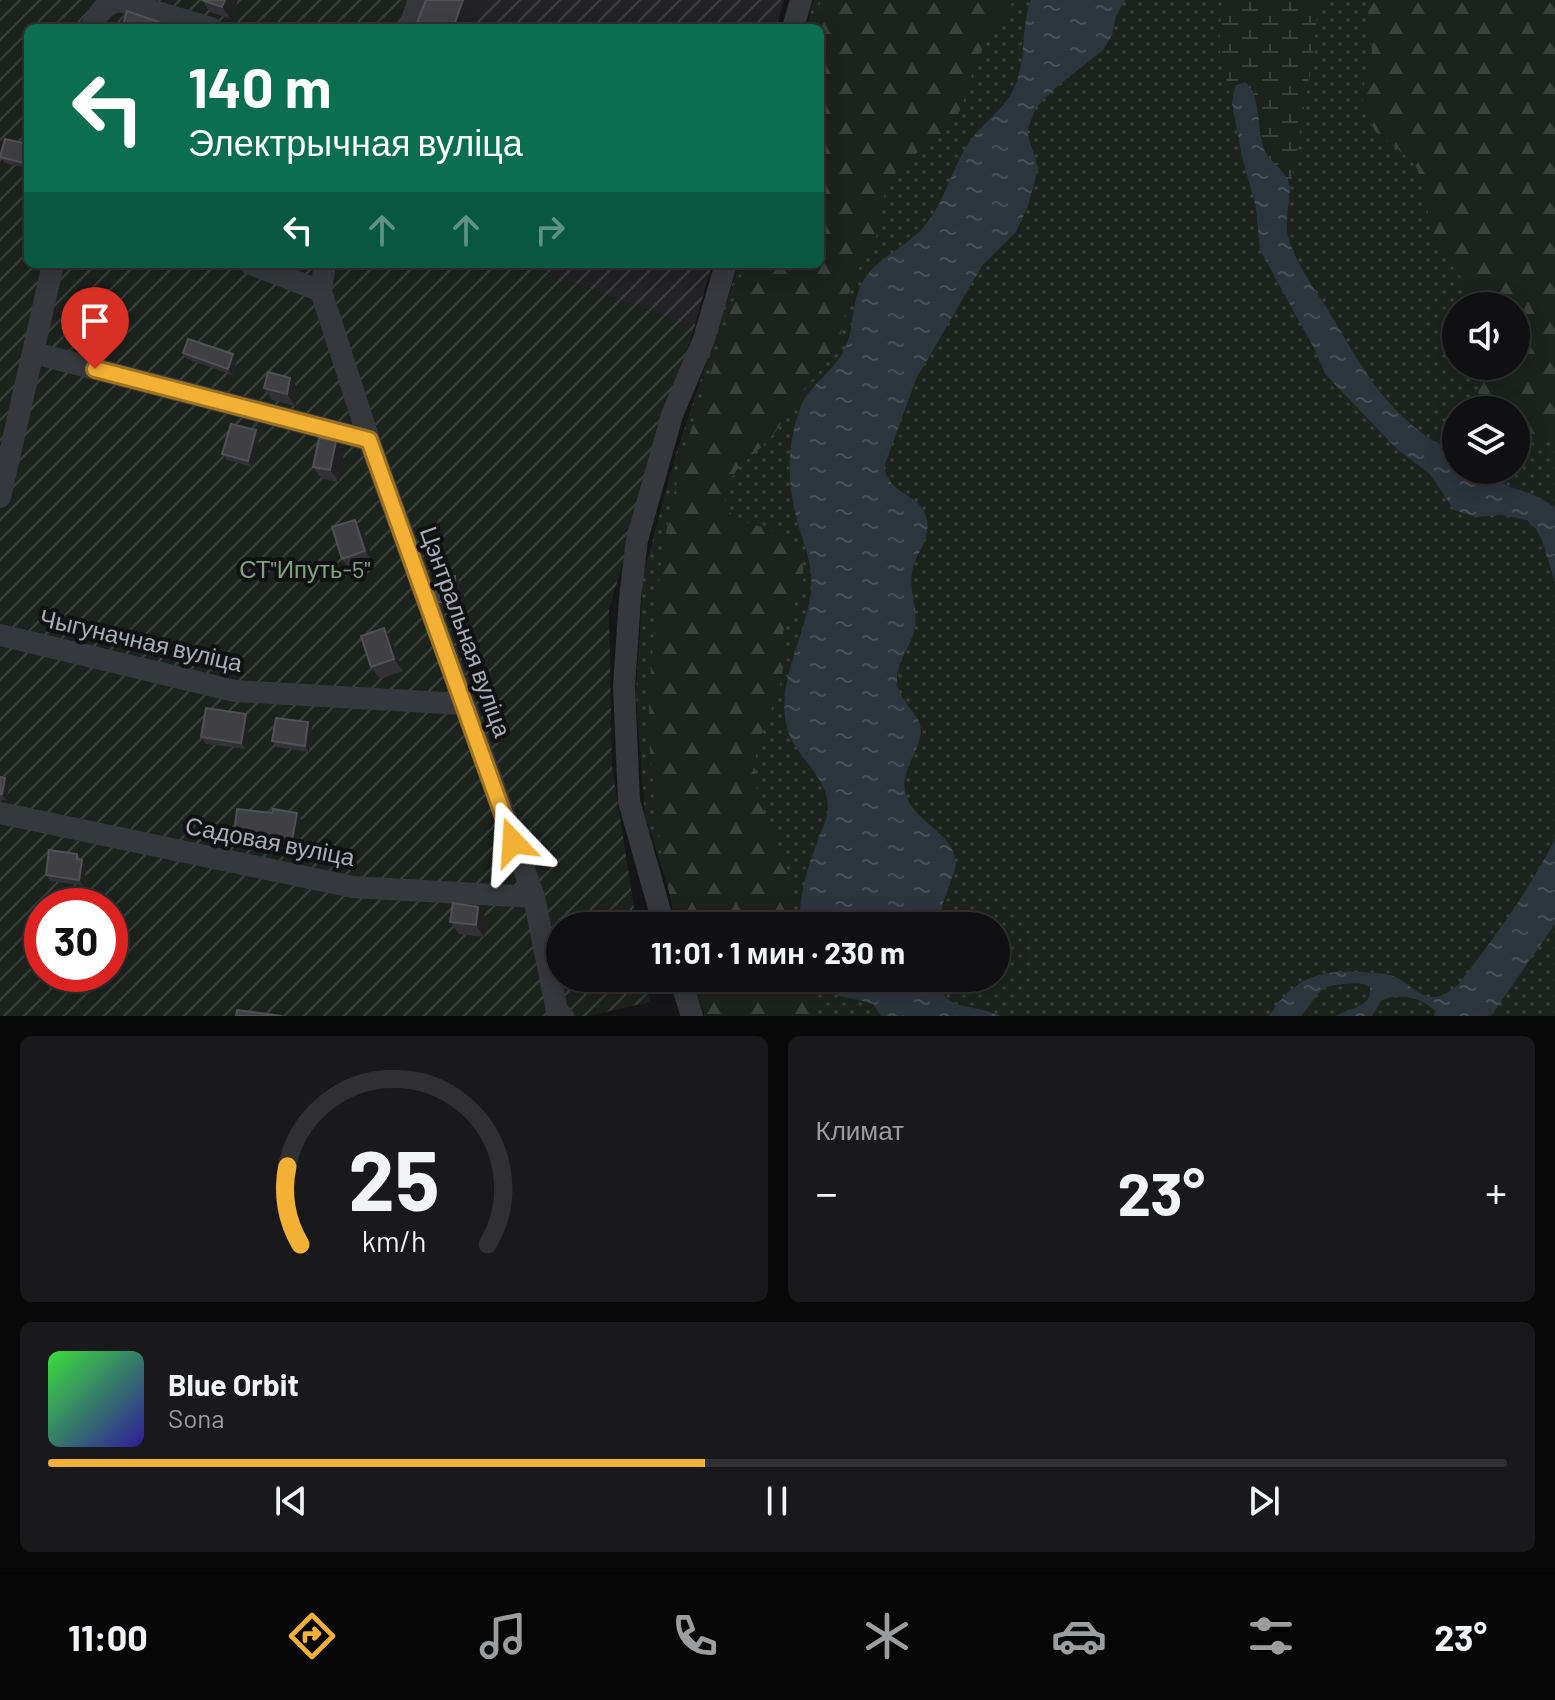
<!DOCTYPE html>
<html lang="ru">
<head>
<meta charset="utf-8">
<style>
	:root { --surface:#101012; --page:#19191b; --text:#f1f3f6; --muted:#9c9d9f; --line:#303032; --accent:#f2b134 }
	body { margin:0; font-family:Barlow,sans-serif; background:var(--page); color:var(--text); height:100vh; display:flex; flex-direction:column; font-size:30px; white-space:nowrap }
	* { box-sizing:border-box; margin:0 }
	p { font-size:26px; color:var(--muted) }
	.icon { flex:none; width:44px; height:44px; fill:none; stroke:currentColor; stroke-width:2; stroke-linecap:round; stroke-linejoin:round }
	.map { position:relative; height:1016px; overflow:hidden }
	.sheet { display:flex; flex-direction:column; gap:20px; padding:20px; background:#09090a; flex:1 }
	.sheet>* { flex:none }
	.banner { position:absolute; left:24px; top:24px; width:800px; height:244px; border-radius:12px; box-shadow:0 4px 20px #0003,0 0 0 2px var(--line); background:#0b6e4f; color:#fff; overflow:hidden }
	.tools { position:absolute; left:1442px; top:292px; display:grid; gap:16px }
	.tools a { display:grid; place-items:center; width:88px; height:88px; border-radius:50%; background:var(--surface); box-shadow:0 4px 20px #0003,0 0 0 2px var(--line); font-size:40px }
	.speed { position:absolute; left:24px; top:888px; display:flex; gap:16px; font-size:40px; font-weight:700; text-align:center }
	.speed>* { display:grid; place-content:center; width:104px; height:104px; border-radius:50%; background:var(--surface); box-shadow:0 4px 20px #0003,0 0 0 2px var(--line); line-height:1 }
	.speed .limit { border:12px solid #d22; background:#fff; color:#111 }
	.pin { position:absolute; display:grid; place-items:center; width:68px; height:68px; color:#fff; margin:-82px -34px; border-radius:50% 50% 50% 0; rotate:-45deg; box-shadow:0 0 8px #0007 }
	.pin .icon { rotate:45deg }
	.me { position:absolute; width:88px; margin:-44px; rotate:340deg; stroke-linejoin:round; filter:drop-shadow(0 0 6px #0008) }
	.turn { display:flex; align-items:center; gap:28px; height:168px; padding:0 32px; font-size:36px }
	.turn .icon { width:104px; height:104px; stroke-width:2.5 }
	.turn b { display:block; font-size:56px; line-height:68px }
	.lanes { display:flex; align-items:center; height:76px; padding:0 32px; background:#0003; justify-content:center; gap:40px; direction:ltr }
	.lanes .off { opacity:.35 }
	.big { font-size:60px; font-weight:700; line-height:1.1 }
	.sheet .widget { flex:1; display:flex; flex-direction:column; justify-content:center; gap:12px; min-width:0; padding:0 28px; border-radius:12px; background:var(--page) }
	.sheet .dial { align-items:center; gap:0 }
	.dial svg { height:208px; overflow:visible; fill:none; stroke:var(--line); stroke-width:7; stroke-linecap:round; text-anchor:middle }
	.dial text { fill:var(--text); stroke:none }
	.song { display:flex; align-items:center; gap:24px }
	.cover { width:96px; height:96px; border-radius:12px; background:linear-gradient(135deg,hsl(120 70% 55%),hsl(250 70% 35%)) }
	.played { height:8px; border-radius:4px; background:linear-gradient(90deg,var(--accent) 45%,var(--line) 45%) }
	.keys { display:flex; justify-content:space-around; direction:ltr }
	.heat { display:flex; justify-content:space-between; align-items:center; font-size:44px; direction:ltr }
	.sheet .tiles { flex:1; display:grid; gap:20px; grid-template-columns:1fr 1fr }
	.widget:last-child { grid-column:span 2 }
	.trip { position:absolute; left:546px; top:912px; width:464px; height:80px; border-radius:40px; background:var(--surface); box-shadow:0 4px 20px #0003,0 0 0 2px var(--line); font-weight:700; line-height:80px; text-align:center }
	.menu { display:flex; height:128px; justify-content:space-around; align-items:center; background:#060607; color:var(--muted) }
	.menu .icon { width:56px; height:56px }
	.menu .on { color:var(--accent) }
	.menu b { font-size:36px; color:var(--text) }
	.map>svg:first-child { display:block }
	.industrial { fill:url(#industrial-furrows) }
	.grass { fill:url(#grass-dots); fill-rule:evenodd }
	.forest { fill:url(#forest-firs) }
	.wetland { fill:url(#wetland-marsh) }
	.garden { fill:url(#garden-furrows); fill-rule:evenodd }
	.water { fill:url(#water-ripples) }
	.lines { fill:none; stroke-linecap:round; stroke-linejoin:round }
	.minor { stroke:#37383d; stroke-width:22 }
	.wall { fill:#323236 }
	.shaded-wall { fill:#212124 }
	.building { fill:#3f3f44; stroke:#4f5156; stroke-width:2 }
	.route-casing { stroke:#9d7322; stroke-width:20 }
	.route { stroke:#f2b134; stroke-width:14 }
	.labels { text-anchor:middle; stroke-width:8; stroke-linejoin:round; paint-order:stroke }
	.park-label { font-size:24px; fill:#7fa381; stroke:#111113 }
	.street-label { font-size:24px; fill:#a8adb8; stroke:#111113 }
</style>
</head>
<body>
<div class="map">
<svg width="1555" height="1016" viewBox="0 0 1555 1016">
	<defs>
		<pattern id="industrial-furrows" width="10" height="10" patternUnits="userSpaceOnUse" patternTransform="scale(2)"><rect width="10" height="10" fill="#222225"/><path d="M-1 1l2-2M0 10L10 0M9 11l2-2" fill="none" stroke="#3f3f43"/></pattern>
		<pattern id="grass-dots" width="8" height="8" patternUnits="userSpaceOnUse" patternTransform="scale(2)"><rect width="8" height="8" fill="#1c231d"/><path d="M2 2h.1M6 6h.1" fill="none" stroke="#3a403c" stroke-width="1.8" stroke-linecap="round"/></pattern>
		<pattern id="forest-firs" width="22" height="20" patternUnits="userSpaceOnUse" patternTransform="scale(2)"><rect width="22" height="20" fill="#1c231d"/><path d="M5 1l3.5 6h-7zM16 11l3.5 6h-7z" fill="#3a403c"/></pattern>
		<pattern id="wetland-marsh" width="20" height="14" patternUnits="userSpaceOnUse" patternTransform="scale(2)"><rect width="20" height="14" fill="#1c231d"/><path d="M1 5h8M5 5V1M11 12h8M15 12V8" fill="none" stroke="#3a403c"/></pattern>
		<pattern id="garden-furrows" width="10" height="10" patternUnits="userSpaceOnUse" patternTransform="scale(2)"><rect width="10" height="10" fill="#1c231d"/><path d="M-1 1l2-2M0 10L10 0M9 11l2-2" fill="none" stroke="#3a403c"/></pattern>
		<pattern id="water-ripples" width="26" height="14" patternUnits="userSpaceOnUse" patternTransform="scale(2)"><rect width="26" height="14" fill="#2c353c"/><path d="M2 4q2-2 4 0t4 0M15 11q2-2 4 0t4 0" fill="none" stroke="#485056"/></pattern>
	</defs>
	<rect width="100%" height="100%" fill="#161618"/>
	<g class="industrial">
		<path d="M 445,0 L 784,0 L 776,28 L 434,28 Z"/>
		<path d="M 524,264 L 712,264 L 694,328 Z"/>
	</g>
	<path class="grass" d="M 814,0 L 1555,0 L 1555,1016 L 711,1016 L 698,978 L 996,978 L 996,926 L 681,926 L 645,816 L 636,694 L 643,576 L 676,454 L 739,264 L 820,264 L 820,28 L 806,28 ZM 1456,306 L 1516,306 L 1516,366 L 1456,366 ZM 1456,410 L 1516,410 L 1516,470 L 1456,470 Z"/>
	<g class="forest">
		<path d="M 821,0 L 1014,0 C 1003,19 989,36 979,56 C 969,76 968,98 956,118 C 938,145 901,155 888,185 C 881,201 881,221 876,238 C 870,255 856,268 851,286 C 841,321 847,338 821,370 C 812,381 802,390 794,402 C 787,414 780,426 771,437 C 756,455 730,468 726,492 C 717,538 794,511 803,567 C 806,589 792,605 785,624 C 780,641 785,660 782,678 C 775,707 757,733 755,764 C 753,805 777,834 788,872 C 792,889 792,908 793,926 L 676,926 L 662,858 L 650,755 L 649,693 L 655,620 L 663,546 L 683,454 L 725,330 L 745,264 L 820,264 L 820,28 L 813,28 Z"/>
		<path d="M 1371,0 L 1555,0 L 1555,439 L 1516,444 L 1516,410 L 1472,410 L 1487,366 L 1516,366 L 1516,306 L 1472,306 L 1467,285 L 1433,242 L 1423,184 L 1418,170 L 1410,159 L 1376,132 L 1364,112 L 1362,93 L 1372,52 L 1368,9 Z"/>
		<path d="M 690,978 L 804,978 L 819,1016 L 705,1016 Z"/>
	</g>
	<path class="wetland" d="M 1222,0 L 1319,0 L 1311,66 L 1290,188 C 1285,172 1271,166 1265,151 C 1258,134 1257,112 1253,93 L 1249,86 L 1233,92 L 1232,103 L 1219,48 Z"/>
	<path class="garden" d="M 0,0 L 445,0 L 434,28 L 28,28 L 28,264 L 524,264 L 694,328 L 609,609 L 612,767 L 637,926 L 560,926 L 560,978 L 646,978 L 650,1002 L 588,1016 L 0,1016 ZM 42,906 L 110,906 L 110,974 L 42,974 Z"/>
	<g class="water">
		<path d="M 1031,0 L 1125,0 L 1116,16 L 1112,35 L 1103,50 L 1054,89 L 1035,109 L 1027,132 L 1038,168 L 1028,206 L 1016,232 L 982,266 L 916,379 L 884,467 C 891,499 922,491 927,521 C 930,541 915,554 912,572 C 909,591 918,608 915,627 C 912,645 898,659 897,678 C 896,702 922,713 921,732 C 919,752 901,770 905,791 C 911,824 961,833 955,869 L 935,926 L 800,926 C 798,900 807,868 817,843 C 821,832 827,821 828,809 C 828,773 793,758 786,724 C 777,679 807,634 811,589 C 813,562 805,549 798,524 C 787,485 786,445 801,406 C 810,385 831,373 842,354 C 857,329 849,298 867,275 C 882,256 906,246 922,229 C 945,204 950,171 968,144 C 981,124 1004,110 1014,88 C 1027,61 1020,29 1031,0 Z"/>
		<path d="M 1245,82 C 1261,95 1257,127 1263,146 C 1267,161 1282,167 1288,180 C 1294,194 1282,220 1289,240 C 1297,265 1314,288 1328,310 C 1365,372 1388,419 1456,454 L 1456,470 L 1482,470 L 1508,486 L 1534,495 L 1555,507 L 1555,582 L 1542,540 L 1536,529 L 1527,520 L 1501,515 L 1476,517 L 1454,510 L 1429,473 L 1398,450 L 1325,374 L 1315,350 L 1260,250 L 1256,207 L 1242,157 L 1232,103 L 1235,86 Z"/>
		<path d="M 1555,839 L 1555,924 L 1491,1016 L 1434,1016 L 1435,1011 C 1423,997 1399,993 1382,1000 L 1372,1016 L 1335,1016 C 1349,1008 1373,1008 1370,987 C 1362,982 1355,983 1345,984 C 1316,985 1318,997 1301,1016 L 1269,1016 C 1293,978 1320,969 1363,972 C 1373,973 1384,973 1393,976 C 1407,981 1416,995 1431,997 C 1442,998 1450,991 1458,985 C 1494,938 1528,892 1555,839 Z"/>
		<path d="M 814,978 L 934,978 C 952,1016 964,1000 1000,1016 L 881,1016 L 873,1004 C 852,996 827,1000 814,978 Z"/>
	</g>
	<g class="lines">
		<g class="minor">
			<path d="M 91,28 C 98,14 104,3 120,1 L 211,28"/>
			<path d="M 409,28 L 419,0"/>
			<path d="M 793,28 L 801,0"/>
			<path d="M 251,264 L 321,291"/>
			<path d="M 325,264 L 321,291 L 369,440 L 534,897 L 557,1011 L 563,1016"/>
			<path d="M 34,353 L 369,440"/>
			<path d="M 0,497 L 53,264"/>
			<path d="M 0,635 L 235,691 L 462,704"/>
			<path d="M 0,813 L 353,887 L 534,897"/>
			<path d="M 664,926 L 629,801 L 624,686 L 630,598 L 637,540 L 672,415 L 704,339 L 726,264"/>
			<path d="M 680,978 L 692,1016"/>
		</g>
	</g>
	<g class="wall">
		<path d="M 202,0 L 238,0 L 231,19 L 210,12 Z"/>
		<path d="M 28,144 L 28,169 L 5,163 L 0,157 Z"/>
		<path d="M 183,353 L 233,354 L 237,360 L 232,375 L 187,359 Z"/>
		<path d="M 290,378 L 299,390 L 295,406 L 272,400 L 264,388 Z"/>
		<path d="M 256,430 L 260,436 L 252,467 L 227,460 L 222,454 Z"/>
		<path d="M 344,453 L 339,482 L 322,479 L 313,467 Z"/>
		<path d="M 364,532 L 374,563 L 351,571 L 342,559 Z"/>
		<path d="M 455,576 L 464,588 L 464,614 L 447,614 L 438,602 Z"/>
		<path d="M 392,640 L 403,671 L 380,679 L 371,667 Z"/>
		<path d="M 250,720 L 246,749 L 206,744 L 201,737 Z"/>
		<path d="M 312,728 L 309,752 L 277,747 L 272,741 Z"/>
		<path d="M 0,777 L 10,784 L 6,800 L 0,800 Z"/>
		<path d="M 272,813 L 297,813 L 301,820 L 295,851 L 238,841 L 234,835 Z"/>
		<path d="M 77,854 L 86,866 L 84,886 L 50,881 L 46,875 Z"/>
		<path d="M 478,907 L 487,919 L 484,937 L 459,934 L 450,922 Z"/>
	</g>
	<g class="shaded-wall">
		<path d="M 225,0 L 238,0 L 231,19 L 222,7 Z"/>
		<path d="M 463,0 L 483,0 L 472,28 L 453,28 Z"/>
		<path d="M 233,354 L 237,360 L 232,375 L 228,369 Z"/>
		<path d="M 290,378 L 299,390 L 295,406 L 287,394 Z"/>
		<path d="M 256,430 L 260,436 L 252,467 L 248,461 Z"/>
		<path d="M 336,441 L 344,453 L 339,482 L 330,470 Z"/>
		<path d="M 355,520 L 364,532 L 374,563 L 365,551 Z"/>
		<path d="M 455,576 L 464,588 L 464,614 L 455,602 Z"/>
		<path d="M 384,628 L 392,640 L 403,671 L 394,659 Z"/>
		<path d="M 246,714 L 250,720 L 246,749 L 241,743 Z"/>
		<path d="M 308,722 L 312,728 L 309,752 L 305,746 Z"/>
		<path d="M 5,778 L 10,784 L 6,800 L 2,794 Z"/>
		<path d="M 297,813 L 301,820 L 295,851 L 291,845 Z"/>
		<path d="M 82,860 L 86,866 L 84,886 L 79,880 Z"/>
		<path d="M 478,907 L 487,919 L 484,937 L 476,925 Z"/>
	</g>
	<g class="building">
		<path d="M 202,0 L 225,0 L 222,7 Z"/>
		<path d="M 426,0 L 463,0 L 453,28 L 415,28 Z"/>
		<path d="M 127,11 L 176,28 L 122,28 Z"/>
		<path d="M 5,139 L 28,144 L 28,164 L 0,157 Z"/>
		<path d="M 188,339 L 233,354 L 228,369 L 183,353 Z"/>
		<path d="M 268,372 L 290,378 L 287,394 L 264,388 Z"/>
		<path d="M 231,424 L 256,430 L 248,461 L 222,454 Z"/>
		<path d="M 319,438 L 336,441 L 330,470 L 313,467 Z"/>
		<path d="M 355,520 L 365,551 L 342,559 L 332,527 Z"/>
		<path d="M 435,576 L 455,576 L 455,602 L 438,602 L 435,594 Z"/>
		<path d="M 384,628 L 394,659 L 371,667 L 361,636 Z"/>
		<path d="M 206,708 L 246,714 L 241,743 L 201,737 Z"/>
		<path d="M 276,718 L 308,722 L 305,746 L 272,741 Z"/>
		<path d="M 0,777 L 5,778 L 2,794 L 0,794 Z"/>
		<path d="M 237,809 L 272,813 L 273,809 L 297,813 L 291,845 L 234,835 Z"/>
		<path d="M 49,850 L 77,854 L 77,859 L 82,860 L 79,880 L 46,875 Z"/>
		<path d="M 453,903 L 478,907 L 476,925 L 450,922 Z"/>
		<path d="M 237,1010 L 282,1016 L 236,1016 Z"/>
	</g>
	<g class="lines">
		<defs>
			<path id="route" d="M 95,369 L 369,440 L 513,842"/>
		</defs>
		<use href="#route" class="route-casing"/>
		<use href="#route" class="route"/>
	</g>
	<g class="labels">
		<g class="park-label">
			<text x="305" y="578">СТ"Ипуть-5"</text>
		</g>
		<g class="street-label">
			<text transform="translate(465 632) rotate(70)" y="8">Цэнтральная вуліца</text>
			<text transform="translate(141 641) rotate(13)" y="8">Чыгуначная вуліца</text>
			<text transform="translate(270 842) rotate(11)" y="8">Садовая вуліца</text>
		</g>
	</g>
</svg>
<div class="tools">
<a><svg class="icon" aria-label="sound" viewBox="0 0 24 24"><path d="M4 9h4l5-4v14l-5-4H4zM17 9q2 3 0 6"/></svg></a>
<a><svg class="icon" aria-label="layers" viewBox="0 0 24 24"><path d="M12 4l9 5-9 5-9-5zM3 14l9 5 9-5"/></svg></a>
</div>
<div class="speed"><div class="limit">30</div></div>
<div class="pin" style="left:95px;top:369px;background:#d93025"><svg class="icon" aria-label="arrive" viewBox="0 0 24 24"><path d="M6 21V4h12l-3 4 3 4H6"/></svg></div>
<svg class="me" style="left:513px;top:842px" viewBox="-20 -20 40 40"><path d="M0-17L14 15 0 8-14 15z" fill="#f2b134" stroke="#fff" stroke-width="4"/></svg>
<div class="trip">11:01 · 1 мин · 230 m</div>
<div class="banner">
<div class="turn"><svg class="icon" aria-label="left" viewBox="0 0 24 24"><path d="M17 20v-9H6M10 6l-5 5 5 5"/></svg><div><b>140 m</b>Электрычная вуліца</div></div>
<div class="lanes"><svg class="icon" aria-label="left" viewBox="0 0 24 24"><path d="M17 20v-9H6M10 6l-5 5 5 5"/></svg><svg class="icon off" aria-label="ahead" viewBox="0 0 24 24"><path d="M12 20V5M6 11l6-6 6 6"/></svg><svg class="icon off" aria-label="ahead" viewBox="0 0 24 24"><path d="M12 20V5M6 11l6-6 6 6"/></svg><svg class="icon off" aria-label="right" viewBox="0 0 24 24"><path d="M7 20v-9h11M14 6l5 5-5 5"/></svg></div>
</div>
</div>
<section class="sheet">
<div class="tiles">
<div class="widget dial"><svg viewBox="0 0 100 80">
<path d="M14 69A42 42 0 1 1 86 69"/>
<path d="M14 69A42 42 0 0 1 9 39" stroke="#f2b134"/>
<text x="50" y="56" font-size="32" font-weight="700">25</text>
<text x="50" y="72" font-size="11">km/h</text>
</svg></div>
<div class="widget"><p>Климат</p>
<div class="heat"><a>−</a><b class="big">23°</b><a>+</a></div>
</div>
<div class="widget">
<div class="song"><i class="cover"></i><div><b>Blue Orbit</b><p>Sona</p></div></div>
<div class="played"></div>
<div class="keys"><svg class="icon" aria-label="previous" viewBox="0 0 24 24"><path d="M18 5L8 12l10 7zM5 5v14"/></svg><svg class="icon" aria-label="pause" viewBox="0 0 24 24"><path d="M8 5v14M16 5v14"/></svg><svg class="icon" aria-label="next" viewBox="0 0 24 24"><path d="M6 5l10 7-10 7zM19 5v14"/></svg></div>
</div>
</div>
</section>
<nav class="menu">
<b>11:00</b>
<svg class="icon on" aria-label="directions" viewBox="0 0 24 24"><path d="M12 3l9 9-9 9-9-9zM9 14v-3h6M13 9l2 2-2 2"/></svg>
<svg class="icon" aria-label="music" viewBox="0 0 24 24"><path d="M9 18V5l10-2v13"/><circle cx="6" cy="18" r="3"/><circle cx="16" cy="16" r="3"/></svg>
<svg class="icon" aria-label="phone" viewBox="0 0 24 24"><path d="M5 4h4l2 5-3 2q2 4 5 5l2-3 5 2v4C11 20 4 13 5 4z"/></svg>
<svg class="icon" aria-label="climate" viewBox="0 0 24 24"><path d="M12 3v18M4 7l16 10M4 17L20 7"/></svg>
<svg class="icon" aria-label="car" viewBox="0 0 24 24"><path d="M5 17H2v-5l4-1 3-4h7l3 4 3 1v5h-3M9 17h6M6 11h13"/><circle cx="7" cy="17" r="2"/><circle cx="17" cy="17" r="2"/></svg>
<svg class="icon" aria-label="filters" viewBox="0 0 24 24"><path d="M4 7h16M4 17h16"/><circle cx="9" cy="7" r="2"/><circle cx="15" cy="17" r="2"/></svg>
<b>23°</b>
</nav>
</body>
</html>
